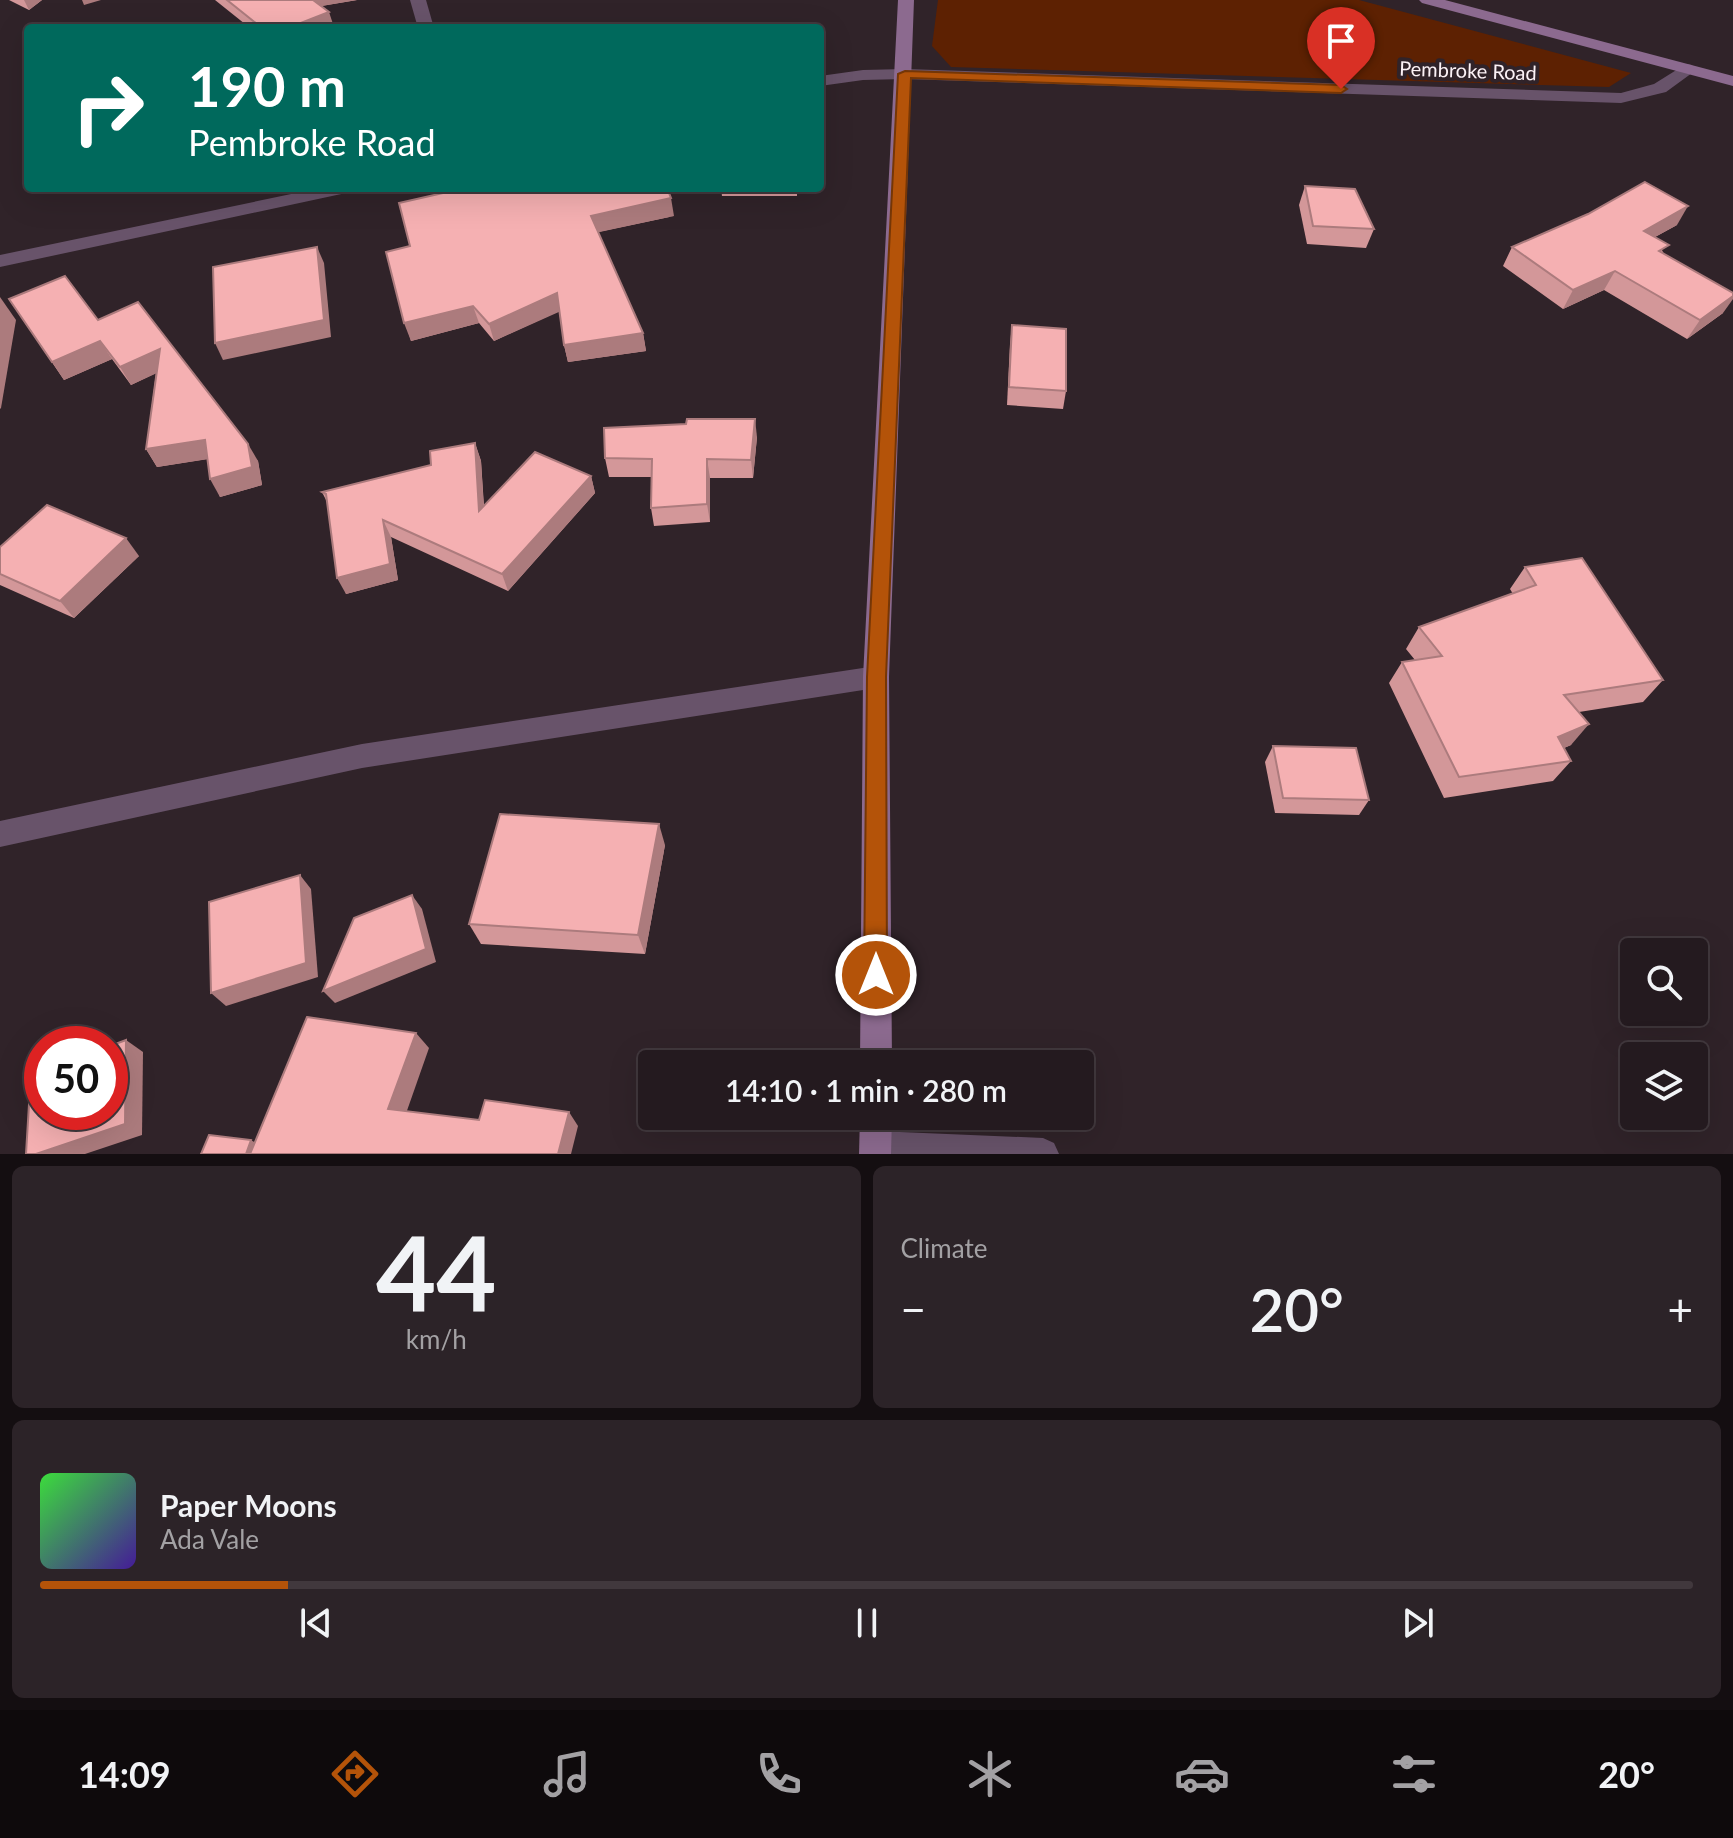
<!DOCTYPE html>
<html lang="en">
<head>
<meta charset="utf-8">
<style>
	:root { --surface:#241a1f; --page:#2c2328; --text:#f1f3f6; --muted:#a3a1a4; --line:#41383d; --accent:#b45309 }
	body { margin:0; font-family:Lato,sans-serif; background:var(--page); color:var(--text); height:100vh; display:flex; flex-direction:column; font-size:30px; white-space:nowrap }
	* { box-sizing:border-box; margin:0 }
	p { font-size:26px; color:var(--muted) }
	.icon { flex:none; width:44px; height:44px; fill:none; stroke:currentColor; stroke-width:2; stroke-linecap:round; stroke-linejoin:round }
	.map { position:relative; height:1154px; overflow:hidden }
	.side { display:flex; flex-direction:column; gap:12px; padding:12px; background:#140e11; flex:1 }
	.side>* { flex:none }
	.banner { position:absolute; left:24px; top:24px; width:800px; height:168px; border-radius:8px; box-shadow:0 8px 32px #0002,0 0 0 2px var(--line); background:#00695c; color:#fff; overflow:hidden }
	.controls { position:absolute; left:1620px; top:938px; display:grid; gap:16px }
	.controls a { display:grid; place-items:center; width:88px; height:88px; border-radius:8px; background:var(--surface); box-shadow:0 8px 32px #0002,0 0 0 2px var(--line); font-size:40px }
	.speed { position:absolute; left:24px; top:1026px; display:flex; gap:16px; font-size:40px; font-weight:700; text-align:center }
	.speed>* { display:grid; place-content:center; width:104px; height:104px; border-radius:50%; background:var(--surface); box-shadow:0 8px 32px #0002,0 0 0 2px var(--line); line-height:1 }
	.speed .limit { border:12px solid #d22; background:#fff; color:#111 }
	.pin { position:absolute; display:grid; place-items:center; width:68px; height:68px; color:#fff; margin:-82px -34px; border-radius:50% 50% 50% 0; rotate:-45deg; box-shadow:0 0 8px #0007 }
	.pin .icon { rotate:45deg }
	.me { position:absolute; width:88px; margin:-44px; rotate:0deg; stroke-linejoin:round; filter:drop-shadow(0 0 6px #0008) }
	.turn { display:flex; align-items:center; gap:28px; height:168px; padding:0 32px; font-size:36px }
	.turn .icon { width:104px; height:104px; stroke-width:2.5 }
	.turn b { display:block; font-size:56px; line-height:68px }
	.big { font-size:60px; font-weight:600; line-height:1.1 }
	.side .card { flex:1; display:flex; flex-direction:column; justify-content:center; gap:12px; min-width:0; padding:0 28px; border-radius:12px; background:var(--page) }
	.side .dial { align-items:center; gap:0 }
	.dial b { font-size:104px; line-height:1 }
	.song { display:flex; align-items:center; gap:24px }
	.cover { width:96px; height:96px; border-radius:12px; background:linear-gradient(135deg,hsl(120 70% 55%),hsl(260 70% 35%)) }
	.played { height:8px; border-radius:4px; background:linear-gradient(90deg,var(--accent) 15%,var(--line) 15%) }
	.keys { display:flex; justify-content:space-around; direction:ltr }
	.heat { display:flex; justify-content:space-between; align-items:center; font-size:44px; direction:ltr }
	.side .tiles { flex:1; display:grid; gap:12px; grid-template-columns:1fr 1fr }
	.card:last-child { grid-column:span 2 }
	.trip { position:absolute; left:638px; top:1050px; width:456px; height:80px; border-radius:8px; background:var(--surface); box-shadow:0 8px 32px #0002,0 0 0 2px var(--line); font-weight:600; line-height:80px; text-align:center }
	.dock { display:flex; height:128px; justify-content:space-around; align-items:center; background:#0e0a0c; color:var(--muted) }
	.dock .icon { width:56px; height:56px }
	.dock .selected { color:var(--accent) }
	.dock b { font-size:36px; color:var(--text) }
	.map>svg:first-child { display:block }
	.green { fill:#5d2102 }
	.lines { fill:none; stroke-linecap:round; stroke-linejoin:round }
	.street { fill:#68536a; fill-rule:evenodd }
	.secondary { fill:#8c6a8f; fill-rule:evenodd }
	.wall { fill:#d39799 }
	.shaded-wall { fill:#ac7b7d }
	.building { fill:#f5b0b2; stroke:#ac7b7d; stroke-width:2 }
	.route { fill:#b45309; stroke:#753606; stroke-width:2 }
	.labels { text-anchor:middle; stroke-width:8; stroke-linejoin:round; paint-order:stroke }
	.far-street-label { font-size:20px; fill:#fcf2f6; stroke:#302329 }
</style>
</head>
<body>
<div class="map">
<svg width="1733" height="1154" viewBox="0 0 1733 1154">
	<rect width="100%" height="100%" fill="#302329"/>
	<path class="green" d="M 938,0 L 1359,0 L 1631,73 L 1609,87 L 951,67 L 932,46 Z"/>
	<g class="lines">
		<g class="street">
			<path d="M 410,0 L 426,0 L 434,28 L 418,28 Z"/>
			<path d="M 1686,64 L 1692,65 L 1694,69 L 1692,73 L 1666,92 L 1621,103 L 905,79 L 863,80 L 820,86 L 820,76 L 863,70 L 905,69 L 1621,93 L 1654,84 Z"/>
			<path d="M 320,188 L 355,188 L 346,193 L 0,267 L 0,255 Z"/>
			<path d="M 876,666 L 885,669 L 889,677 L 885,685 L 876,688 L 362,768 L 0,847 L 0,821 L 362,744 Z"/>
			<path d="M 876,1131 L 1043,1138 L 1054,1143 L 1059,1154 L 863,1154 L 860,1147 L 865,1136 Z"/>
		</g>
		<g class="secondary">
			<path d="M 898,0 L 914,0 L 889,677 L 892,1064 L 860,1064 L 863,677 Z"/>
			<path d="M 1419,0 L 1445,0 L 1733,76 L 1733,86 L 1422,3 Z"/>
			<path d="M 860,1116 L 892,1116 L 891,1154 L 859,1154 Z"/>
		</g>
	</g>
	<g class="wall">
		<path d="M 9,0 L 42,0 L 29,10 Z"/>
		<path d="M 215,0 L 357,0 L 321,6 L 334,27 L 331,28 L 250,28 Z"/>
		<path d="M 1305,186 L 1374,229 L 1366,248 L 1307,244 L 1299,205 Z"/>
		<path d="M 721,188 L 797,188 L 797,196 L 722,196 Z"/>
		<path d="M 674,216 L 598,232 L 643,333 L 646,351 L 568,362 L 564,345 L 559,311 L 494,341 L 479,323 L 411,341 L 386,252 Z"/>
		<path d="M 1677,225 L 1655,237 L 1664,254 L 1723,313 L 1687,339 L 1604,290 L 1563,309 L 1503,266 L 1512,247 Z"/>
		<path d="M 9,299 L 98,320 L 258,461 L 262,485 L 220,497 L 207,459 L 157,467 L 146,449 L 156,373 L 131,385 L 112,359 L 64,380 Z"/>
		<path d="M 1012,325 L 1066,391 L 1063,409 L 1007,405 L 1010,344 Z"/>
		<path d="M 757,437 L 753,478 L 710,478 L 710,522 L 654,526 L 651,508 L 652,477 L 609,477 L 605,458 Z"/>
		<path d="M 475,443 L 481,461 L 484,506 L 591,476 L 595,493 L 508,591 L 391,537 L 398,580 L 346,594 L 327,502 L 322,492 L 431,465 Z"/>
		<path d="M 0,547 L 139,556 L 74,618 L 0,585 Z"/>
		<path d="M 1525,567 L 1663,680 L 1643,702 L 1579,712 L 1571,745 L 1564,748 L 1571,761 L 1553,781 L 1444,798 L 1389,683 L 1402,662 L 1415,660 L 1406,649 L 1419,627 L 1513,594 L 1510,589 Z"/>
		<path d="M 1273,746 L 1369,800 L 1359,815 L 1275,813 L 1265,762 Z"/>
		<path d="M 665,845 L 645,954 L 481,944 L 469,924 Z"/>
	</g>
	<g class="shaded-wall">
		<path d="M 24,0 L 42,0 L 29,10 Z"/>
		<path d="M 82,0 L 101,0 L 84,5 Z"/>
		<path d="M 307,0 L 357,0 L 310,8 Z"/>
		<path d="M 329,12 L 334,27 L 331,28 L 288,28 Z"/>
		<path d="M 671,198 L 674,216 L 595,233 L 591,216 Z"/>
		<path d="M 1688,206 L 1677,225 L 1633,249 L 1644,231 Z"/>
		<path d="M 317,247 L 324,263 L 331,337 L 223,360 L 215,343 Z"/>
		<path d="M 1615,271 L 1604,290 L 1563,309 L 1573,290 Z"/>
		<path d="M 557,293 L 561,311 L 494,341 L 489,324 Z"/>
		<path d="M 1733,296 L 1733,299 L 1723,313 L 1687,339 L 1700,320 Z"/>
		<path d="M 0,297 L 16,320 L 1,408 L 0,409 Z"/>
		<path d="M 473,306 L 479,323 L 411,341 L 404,323 Z"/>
		<path d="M 643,333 L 646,351 L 568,362 L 564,345 Z"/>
		<path d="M 100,341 L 112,359 L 64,380 L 52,362 Z"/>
		<path d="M 160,349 L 170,367 L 131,385 L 120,367 Z"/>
		<path d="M 755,419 L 757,437 L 753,478 L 751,460 Z"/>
		<path d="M 205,440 L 215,458 L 157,467 L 146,449 Z"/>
		<path d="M 475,443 L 481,461 L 485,528 L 479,511 Z"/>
		<path d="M 248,444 L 258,461 L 262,485 L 220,497 L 210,479 Z"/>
		<path d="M 707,459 L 710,478 L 710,522 L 707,504 Z"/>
		<path d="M 591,476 L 595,493 L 508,591 L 502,574 Z"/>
		<path d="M 383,520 L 391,537 L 398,580 L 346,594 L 337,578 Z"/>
		<path d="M 126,538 L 139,556 L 74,618 L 60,601 Z"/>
		<path d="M 1589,724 L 1571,745 L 1540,758 L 1558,737 Z"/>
		<path d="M 659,824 L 665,845 L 645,954 L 638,935 Z"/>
		<path d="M 300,875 L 311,889 L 318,977 L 226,1006 L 211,993 Z"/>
		<path d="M 412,895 L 422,909 L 436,962 L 335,1003 L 323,991 Z"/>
		<path d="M 416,1033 L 429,1048 L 403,1122 L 388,1109 Z"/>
		<path d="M 126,1040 L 143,1052 L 142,1135 L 85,1154 L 36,1154 Z"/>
		<path d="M 569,1112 L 578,1126 L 571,1154 L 558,1154 Z"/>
		<path d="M 251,1140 L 259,1145 L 256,1154 L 246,1154 Z"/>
	</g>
	<g class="building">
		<path d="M 227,0 L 313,0 L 329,12 L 288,28 L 262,28 Z"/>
		<path d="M 1645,182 L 1688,206 L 1644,231 L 1669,245 L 1659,251 L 1733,293 L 1733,296 L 1700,320 L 1615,271 L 1573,290 L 1512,247 L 1588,214 Z"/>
		<path d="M 1305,186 L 1355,189 L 1374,229 L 1313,226 Z"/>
		<path d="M 465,188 L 667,188 L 671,198 L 591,216 L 643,333 L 564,345 L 557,293 L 489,324 L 473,306 L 404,323 L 386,252 L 410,246 L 399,203 Z"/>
		<path d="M 317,247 L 324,320 L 215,343 L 213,267 Z"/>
		<path d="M 65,276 L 98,320 L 138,302 L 248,444 L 252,467 L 210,479 L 205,440 L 146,449 L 160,349 L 120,367 L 100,341 L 52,362 L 9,299 Z"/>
		<path d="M 1012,325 L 1066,329 L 1066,391 L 1009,387 Z"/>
		<path d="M 687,419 L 755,419 L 751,460 L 707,459 L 707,504 L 651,508 L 652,459 L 605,458 L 604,428 L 686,424 Z"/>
		<path d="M 475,443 L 479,511 L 535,452 L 591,476 L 502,574 L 383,520 L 390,564 L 337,578 L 326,494 L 322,492 L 431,465 L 430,451 Z"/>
		<path d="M 47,505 L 126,538 L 60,601 L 0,574 L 0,547 Z"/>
		<path d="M 1582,558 L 1663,680 L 1564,695 L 1589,724 L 1558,737 L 1571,761 L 1459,777 L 1402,662 L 1442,656 L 1419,627 L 1536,585 L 1525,567 Z"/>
		<path d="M 1273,746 L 1356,748 L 1369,800 L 1283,798 Z"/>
		<path d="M 500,814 L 659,824 L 638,935 L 469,924 Z"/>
		<path d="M 300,875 L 306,963 L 211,993 L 209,902 Z"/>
		<path d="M 412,895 L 426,949 L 323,991 L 354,918 Z"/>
		<path d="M 307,1017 L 416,1033 L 388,1109 L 479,1120 L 485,1100 L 569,1112 L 558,1154 L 250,1154 Z"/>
		<path d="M 126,1040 L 125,1124 L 36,1154 L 26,1154 L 31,1071 L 42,1067 L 42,1112 L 110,1112 L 110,1046 Z"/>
		<path d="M 209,1135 L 251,1140 L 246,1154 L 201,1154 Z"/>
	</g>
	<path class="route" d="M 905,71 L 1341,85 L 1347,89 L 1341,93 L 911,78 L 886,677 L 887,975 L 884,982 L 876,986 L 868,982 L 864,975 L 867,677 L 898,74 Z"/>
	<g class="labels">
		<g class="far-street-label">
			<text transform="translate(1468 71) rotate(2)" y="7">Pembroke Road</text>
		</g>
	</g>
</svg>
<div class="controls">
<a><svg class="icon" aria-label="search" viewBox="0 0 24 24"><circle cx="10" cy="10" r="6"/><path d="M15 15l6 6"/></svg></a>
<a><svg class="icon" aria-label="layers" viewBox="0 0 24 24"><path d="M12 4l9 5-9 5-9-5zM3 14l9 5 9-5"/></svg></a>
</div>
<div class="speed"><div class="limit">50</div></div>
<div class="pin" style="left:1341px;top:89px;background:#d93025"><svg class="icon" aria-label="arrive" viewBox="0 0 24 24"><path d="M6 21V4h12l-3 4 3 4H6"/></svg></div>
<svg class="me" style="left:876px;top:975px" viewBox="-20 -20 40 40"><circle r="17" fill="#b45309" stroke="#fff" stroke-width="3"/><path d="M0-11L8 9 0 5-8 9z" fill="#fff"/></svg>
<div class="trip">14:10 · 1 min · 280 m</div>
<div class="banner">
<div class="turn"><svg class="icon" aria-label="right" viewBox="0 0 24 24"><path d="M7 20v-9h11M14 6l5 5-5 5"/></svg><div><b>190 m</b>Pembroke Road</div></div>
</div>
</div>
<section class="side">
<div class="tiles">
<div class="card dial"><b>44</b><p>km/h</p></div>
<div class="card"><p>Climate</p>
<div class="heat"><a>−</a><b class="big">20°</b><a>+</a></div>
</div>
<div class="card">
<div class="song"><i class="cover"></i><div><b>Paper Moons</b><p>Ada Vale</p></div></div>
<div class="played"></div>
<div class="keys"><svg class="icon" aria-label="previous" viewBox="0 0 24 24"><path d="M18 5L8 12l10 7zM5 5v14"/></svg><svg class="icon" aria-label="pause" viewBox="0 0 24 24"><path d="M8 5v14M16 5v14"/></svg><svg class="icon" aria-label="next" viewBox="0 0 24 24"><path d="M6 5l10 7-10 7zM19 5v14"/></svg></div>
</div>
</div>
</section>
<nav class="dock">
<b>14:09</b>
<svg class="icon selected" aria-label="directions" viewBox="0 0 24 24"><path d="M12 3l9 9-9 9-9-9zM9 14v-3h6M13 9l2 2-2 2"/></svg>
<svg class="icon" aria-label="music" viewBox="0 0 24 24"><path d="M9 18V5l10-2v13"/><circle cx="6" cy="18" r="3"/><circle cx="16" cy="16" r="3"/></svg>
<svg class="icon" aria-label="phone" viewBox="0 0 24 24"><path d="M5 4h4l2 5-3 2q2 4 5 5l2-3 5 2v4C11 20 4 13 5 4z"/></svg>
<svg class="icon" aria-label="climate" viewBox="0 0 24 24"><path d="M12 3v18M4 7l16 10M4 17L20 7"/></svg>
<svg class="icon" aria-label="car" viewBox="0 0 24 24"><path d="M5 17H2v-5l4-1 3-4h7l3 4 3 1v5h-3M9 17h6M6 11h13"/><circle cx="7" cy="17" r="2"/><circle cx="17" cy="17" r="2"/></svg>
<svg class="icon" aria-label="filters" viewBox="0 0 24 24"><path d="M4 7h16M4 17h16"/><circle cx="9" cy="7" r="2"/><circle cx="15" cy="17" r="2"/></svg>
<b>20°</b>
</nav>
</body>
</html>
